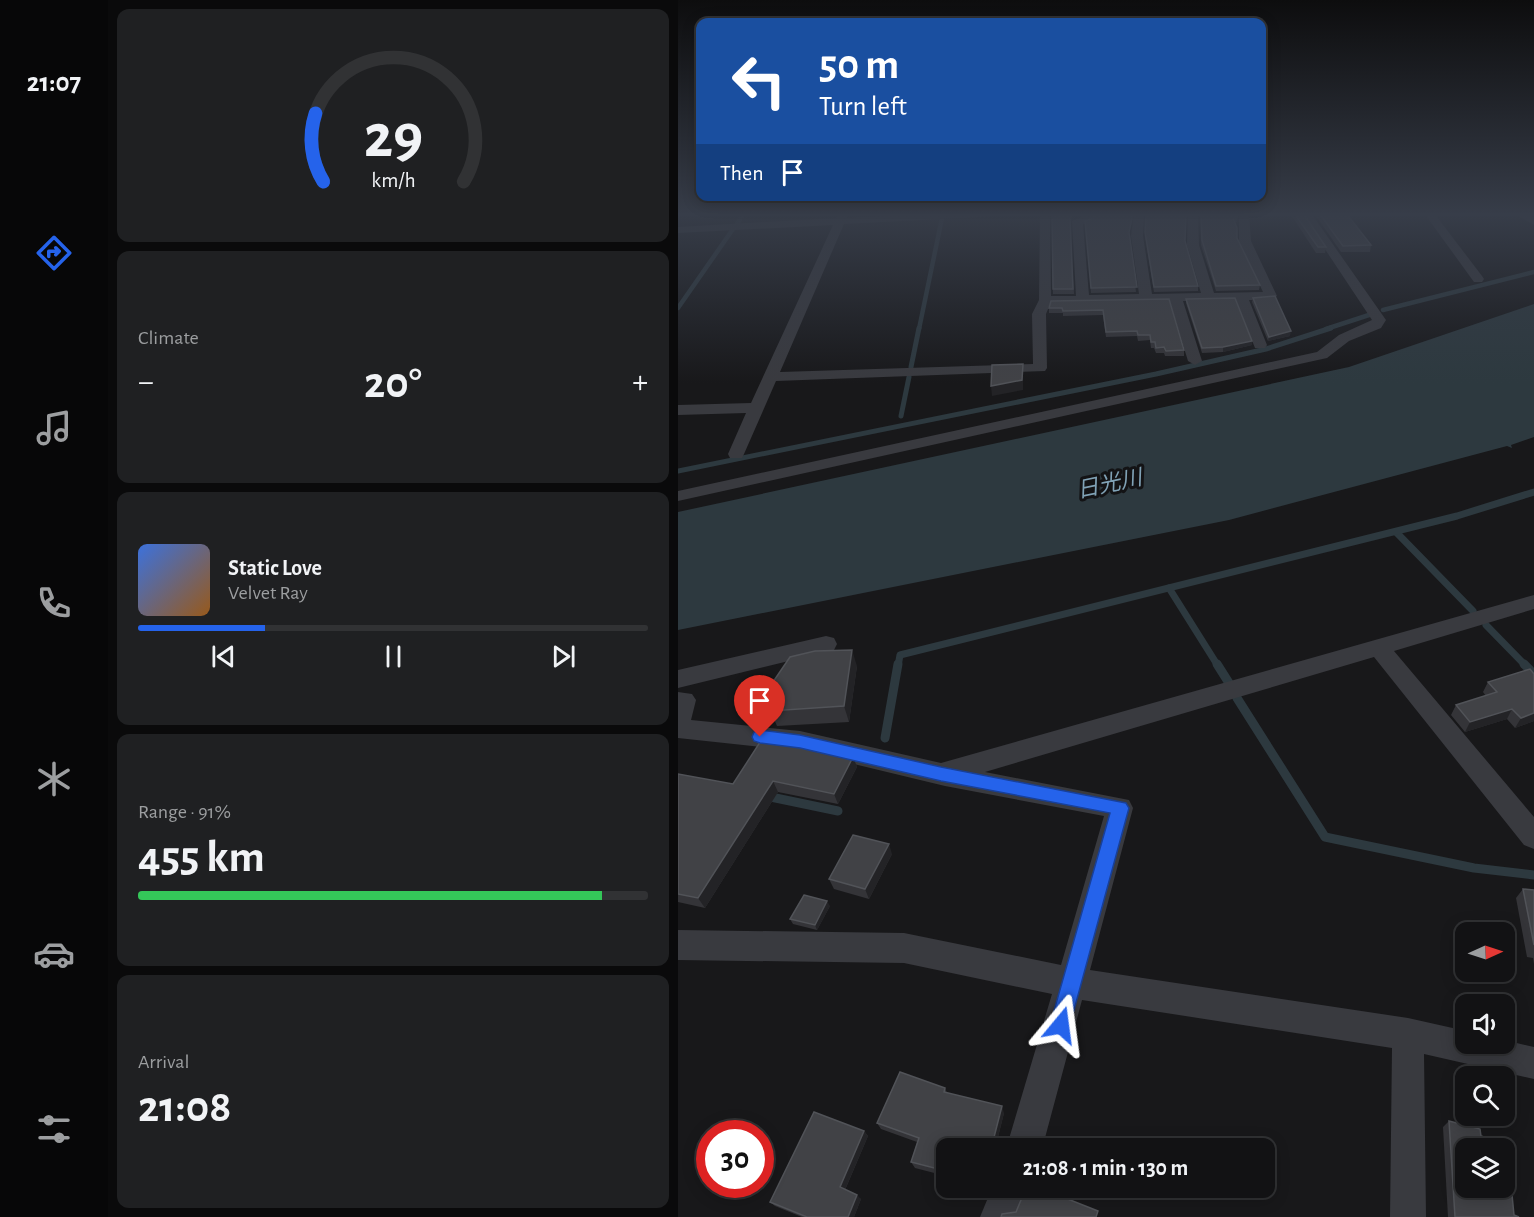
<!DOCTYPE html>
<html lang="en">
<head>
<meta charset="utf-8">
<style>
	:root { --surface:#121214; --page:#1f2022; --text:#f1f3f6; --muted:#9c9ea0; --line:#313234; --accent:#2563eb }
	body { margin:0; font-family:"Alegreya Sans","Noto Sans JP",sans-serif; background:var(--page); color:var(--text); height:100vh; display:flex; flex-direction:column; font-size:22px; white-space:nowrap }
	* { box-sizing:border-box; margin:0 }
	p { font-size:20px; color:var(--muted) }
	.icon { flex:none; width:33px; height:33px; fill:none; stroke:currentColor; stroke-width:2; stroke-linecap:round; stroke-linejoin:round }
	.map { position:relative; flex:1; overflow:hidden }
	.panel { display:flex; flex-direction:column; gap:9px; padding:9px; background:#0a0a0b; width:570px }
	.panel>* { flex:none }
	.guide { position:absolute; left:18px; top:18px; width:570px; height:183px; border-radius:12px; box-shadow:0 3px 15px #0003,0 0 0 2px var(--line); background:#1a4fa0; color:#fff; overflow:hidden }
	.needle { width:39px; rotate:87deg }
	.tools { position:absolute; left:777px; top:922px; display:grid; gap:12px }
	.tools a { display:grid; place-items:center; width:60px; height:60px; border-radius:12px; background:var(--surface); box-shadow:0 3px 15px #0003,0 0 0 2px var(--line); font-size:30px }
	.speed { position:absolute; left:18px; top:1120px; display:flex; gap:12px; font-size:30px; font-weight:700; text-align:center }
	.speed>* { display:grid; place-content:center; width:78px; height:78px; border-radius:50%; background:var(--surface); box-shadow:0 3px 15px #0003,0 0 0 2px var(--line); line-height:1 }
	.speed .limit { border:9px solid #d22; background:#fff; color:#111 }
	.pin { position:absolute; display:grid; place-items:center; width:51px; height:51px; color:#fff; margin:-62px -26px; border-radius:50% 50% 50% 0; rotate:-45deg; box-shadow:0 0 6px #0007 }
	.pin .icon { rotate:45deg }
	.me { position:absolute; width:66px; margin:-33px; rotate:16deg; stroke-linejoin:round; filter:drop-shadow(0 0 4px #0008) }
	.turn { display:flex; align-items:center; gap:21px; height:126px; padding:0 24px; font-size:27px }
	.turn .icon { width:78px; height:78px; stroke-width:2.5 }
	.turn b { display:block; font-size:42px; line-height:51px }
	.then { display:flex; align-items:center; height:57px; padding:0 24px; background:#0003; gap:12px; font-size:22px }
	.big { font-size:45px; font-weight:700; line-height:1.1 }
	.panel .widget { flex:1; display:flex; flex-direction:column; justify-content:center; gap:9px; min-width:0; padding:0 21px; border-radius:12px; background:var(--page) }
	.panel .dial { align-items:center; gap:0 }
	.dial svg { height:156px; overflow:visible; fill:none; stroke:var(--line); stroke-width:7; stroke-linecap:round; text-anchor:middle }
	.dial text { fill:var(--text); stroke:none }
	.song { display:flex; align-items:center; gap:18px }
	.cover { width:72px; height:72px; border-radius:9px; background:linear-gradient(135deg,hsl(220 70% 55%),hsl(30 70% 35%)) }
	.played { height:6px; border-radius:3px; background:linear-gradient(90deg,var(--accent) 25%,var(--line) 25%) }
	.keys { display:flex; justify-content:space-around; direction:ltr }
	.heat { display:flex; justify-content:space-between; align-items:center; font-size:33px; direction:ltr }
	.charge { height:9px; border-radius:4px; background:linear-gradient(90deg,#34c759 91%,var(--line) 0) }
	.trip { position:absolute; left:258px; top:1138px; width:339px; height:60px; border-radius:12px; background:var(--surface); box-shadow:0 3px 15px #0003,0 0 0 2px var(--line); font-weight:700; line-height:60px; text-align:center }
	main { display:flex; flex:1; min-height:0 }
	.tab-bar { display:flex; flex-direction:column; width:108px; justify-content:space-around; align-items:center; background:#070708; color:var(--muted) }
	.tab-bar .icon { width:42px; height:42px }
	.tab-bar .current { color:var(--accent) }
	.tab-bar b { font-size:27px; color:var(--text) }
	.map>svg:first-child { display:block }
	.water { fill:#2d393f }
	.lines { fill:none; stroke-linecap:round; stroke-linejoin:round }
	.stream-far3 { stroke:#2d393f; stroke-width:4.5 }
	.stream-far2 { stroke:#2d393f; stroke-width:5 }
	.stream-far1 { stroke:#2d393f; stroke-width:7 }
	.stream { stroke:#2d393f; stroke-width:9 }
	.minor { fill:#393a3f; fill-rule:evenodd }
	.wall { fill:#343438 }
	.shaded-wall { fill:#232326 }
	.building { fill:#414246; stroke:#515358; stroke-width:1.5; fill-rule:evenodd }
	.route { fill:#2563eb; stroke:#184099; stroke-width:1.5 }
	.labels { text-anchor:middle; stroke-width:6; stroke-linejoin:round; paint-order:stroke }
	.water-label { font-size:22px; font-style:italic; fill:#80a2b6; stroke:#131315 }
</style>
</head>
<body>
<main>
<nav class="tab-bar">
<b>21:07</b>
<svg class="icon current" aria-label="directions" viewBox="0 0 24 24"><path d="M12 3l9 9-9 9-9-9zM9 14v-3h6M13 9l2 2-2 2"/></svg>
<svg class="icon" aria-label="music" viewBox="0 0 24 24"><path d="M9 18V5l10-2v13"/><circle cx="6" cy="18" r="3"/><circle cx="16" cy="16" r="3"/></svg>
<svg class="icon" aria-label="phone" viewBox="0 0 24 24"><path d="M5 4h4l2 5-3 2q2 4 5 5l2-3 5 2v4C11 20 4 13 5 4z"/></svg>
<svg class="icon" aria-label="climate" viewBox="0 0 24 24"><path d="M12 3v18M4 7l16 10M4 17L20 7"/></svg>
<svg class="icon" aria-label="car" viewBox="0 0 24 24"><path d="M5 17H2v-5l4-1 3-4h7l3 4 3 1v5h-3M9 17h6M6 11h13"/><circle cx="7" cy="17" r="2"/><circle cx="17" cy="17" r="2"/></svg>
<svg class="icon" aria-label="filters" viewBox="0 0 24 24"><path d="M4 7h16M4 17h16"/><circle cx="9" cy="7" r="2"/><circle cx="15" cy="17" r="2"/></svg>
</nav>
<section class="panel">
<div class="widget dial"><svg viewBox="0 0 100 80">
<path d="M14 69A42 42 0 1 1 86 69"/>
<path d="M14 69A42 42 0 0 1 10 34" stroke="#2563eb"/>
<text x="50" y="56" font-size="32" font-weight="700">29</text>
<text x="50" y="72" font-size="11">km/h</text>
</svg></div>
<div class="widget"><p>Climate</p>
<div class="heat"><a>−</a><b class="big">20°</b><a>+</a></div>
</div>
<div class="widget">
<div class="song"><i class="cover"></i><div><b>Static Love</b><p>Velvet Ray</p></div></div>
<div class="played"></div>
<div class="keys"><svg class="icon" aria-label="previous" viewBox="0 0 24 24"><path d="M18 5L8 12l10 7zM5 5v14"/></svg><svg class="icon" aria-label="pause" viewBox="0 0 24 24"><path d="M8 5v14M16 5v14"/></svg><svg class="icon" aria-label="next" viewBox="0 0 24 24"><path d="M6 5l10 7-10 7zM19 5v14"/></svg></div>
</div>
<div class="widget"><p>Range · 91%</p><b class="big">455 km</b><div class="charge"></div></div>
<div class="widget"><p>Arrival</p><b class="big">21:08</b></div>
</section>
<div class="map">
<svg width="856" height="1217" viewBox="0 0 856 1217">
	<rect width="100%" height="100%" fill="#18181a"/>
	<path class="water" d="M 856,304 L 856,437 L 833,445 L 834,448 L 829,446 L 551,520 L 0,630 L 0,512 L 671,367 Z"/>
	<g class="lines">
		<g class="stream-far3">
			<path d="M 59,224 L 66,213"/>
			<path d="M 0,308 L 55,229"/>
			<path d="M 705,310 L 856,272"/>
			<path d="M 241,329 L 264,218"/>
			<path d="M 648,329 L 694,314"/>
		</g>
		<g class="stream-far2">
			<path d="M 233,367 L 241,328"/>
			<path d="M 223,416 L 231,377"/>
			<path d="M 0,471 L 478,374 L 588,349 L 653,328"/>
		</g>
		<g class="stream-far1">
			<path d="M 718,532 L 795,611"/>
			<path d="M 491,588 L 540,666"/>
			<path d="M 808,625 L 848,666"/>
			<path d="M 220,666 L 222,655 L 779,516 L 856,492"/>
		</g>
		<g class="stream">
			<path d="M 539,664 L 551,683"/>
			<path d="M 846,664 L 856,674"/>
			<path d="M 559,698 L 647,837 L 796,868 L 856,875"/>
			<path d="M 207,738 L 220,664"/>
			<path d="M 88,796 L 160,811"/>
		</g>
		<g class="minor">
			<path d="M 161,213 L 171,213 L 169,218 L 260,213 L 325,213 L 320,216 L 166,224 L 102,372 L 355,364 L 354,314 L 361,300 L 362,213 L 372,213 L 373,296 L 398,296 L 394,221 L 404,217 L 406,213 L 416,213 L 413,222 L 405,224 L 411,295 L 461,294 L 453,236 L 456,213 L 466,213 L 465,236 L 474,294 L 523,293 L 509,245 L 510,213 L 520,213 L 521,245 L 536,293 L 585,292 L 561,241 L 561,213 L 571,213 L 573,241 L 599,296 L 593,300 L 571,300 L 589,345 L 587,348 L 577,348 L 558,300 L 505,301 L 524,361 L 517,365 L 510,361 L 492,302 L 372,304 L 368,314 L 369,368 L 367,371 L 98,381 L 66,454 L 64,458 L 52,458 L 50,454 L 68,413 L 0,415 L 0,405 L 73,403 L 155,225 L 0,233 L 0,227 L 158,218 Z"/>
			<path d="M 623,213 L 633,213 L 708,320 L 703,328 L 671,341 L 649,358 L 0,501 L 0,491 L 639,352 L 661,335 L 694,320 Z"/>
			<path d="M 746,213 L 756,213 L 804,276 L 806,279 L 804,282 L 796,282 Z"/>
			<path d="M 836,213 L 849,213 L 856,217 L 856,225 Z"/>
			<path d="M 856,595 L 856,609 L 716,651 L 856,817 L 856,849 L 846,845 L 696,657 L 307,772 L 451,800 L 455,808 L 412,970 L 730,1018 L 788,1031 L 788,1044 L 826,1044 L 826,1040 L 856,1047 L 856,1079 L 746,1054 L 748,1217 L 712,1217 L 714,1048 L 404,1000 L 364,1149 L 328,1149 L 374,994 L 226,963 L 0,960 L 0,930 L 226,933 L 383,965 L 426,816 L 267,786 L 122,751 L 0,738 L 0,692 L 14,694 L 18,700 L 13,720 L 122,731 L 263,763 Z"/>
			<path d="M 148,636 L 156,638 L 159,644 L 156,650 L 0,688 L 0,670 Z"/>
			<path d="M 314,1188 L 350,1188 L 338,1217 L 302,1217 Z"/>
		</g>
	</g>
	<g class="wall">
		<path d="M 374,213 L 403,213 L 392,221 L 396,294 L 375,294 Z"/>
		<path d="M 417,213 L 456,213 L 451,234 L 458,292 L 413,293 L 407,221 L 415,218 Z"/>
		<path d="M 468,213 L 507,241 L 520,286 L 520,291 L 476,292 L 467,236 Z"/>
		<path d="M 522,213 L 560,213 L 559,222 L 557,222 L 559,238 L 582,285 L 581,290 L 538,291 L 523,245 Z"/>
		<path d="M 612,213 L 625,213 L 648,247 L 647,253 L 638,253 Z"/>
		<path d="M 636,213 L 668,213 L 693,245 L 692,252 L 663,252 Z"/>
		<path d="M 575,298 L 612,336 L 590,341 L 574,302 Z"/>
		<path d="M 491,299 L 506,350 L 506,356 L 487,356 L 486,353 L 478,353 L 476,348 L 473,348 L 472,340 L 460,341 L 459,336 L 428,337 L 425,315 L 385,316 L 385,313 L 371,313 L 371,308 Z"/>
		<path d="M 508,299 L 574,341 L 574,345 L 545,352 L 524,353 L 508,303 Z"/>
		<path d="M 179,666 L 171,722 L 99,726 L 95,717 L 89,717 L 82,701 Z"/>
		<path d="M 810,682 L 856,721 L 837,728 L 829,719 L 787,732 L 773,715 L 778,705 L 808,696 L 805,692 Z"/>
		<path d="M 175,757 L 179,767 L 160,804 L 100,792 L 27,908 L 0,902 L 0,774 L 55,784 Z"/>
		<path d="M 214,854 L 191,899 L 156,889 L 151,879 Z"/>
		<path d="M 845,889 L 856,890 L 856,964 L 855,958 L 849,957 L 838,898 Z"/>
		<path d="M 152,906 L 139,930 L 115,924 L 112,919 Z"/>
		<path d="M 267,1088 L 269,1093 L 326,1113 L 317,1149 L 268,1149 L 268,1176 L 237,1168 L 233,1162 L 239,1142 L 203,1129 L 199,1123 Z"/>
		<path d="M 771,1121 L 803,1136 L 836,1215 L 841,1217 L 770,1217 L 765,1127 Z"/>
		<path d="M 186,1131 L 190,1136 L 167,1190 L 183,1199 L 176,1217 L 124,1217 L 97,1206 L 92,1202 Z"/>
	</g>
	<g class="shaded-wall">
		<path d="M 397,213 L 403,213 L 392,221 L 392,217 Z"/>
		<path d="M 613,331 L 612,336 L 590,341 L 591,337 Z"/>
		<path d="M 574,341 L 574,345 L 545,352 L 545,347 Z"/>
		<path d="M 345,364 L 345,390 L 314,396 L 313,386 Z"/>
		<path d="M 174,650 L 179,666 L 171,722 L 166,706 Z"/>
		<path d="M 834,709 L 829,719 L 787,732 L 792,722 Z"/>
		<path d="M 856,713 L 856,721 L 837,728 L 843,718 Z"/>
		<path d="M 175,757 L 179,767 L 160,804 L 156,794 Z"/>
		<path d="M 95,781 L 100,792 L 27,908 L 20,898 Z"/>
		<path d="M 211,844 L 214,854 L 191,899 L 187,889 Z"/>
		<path d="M 149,901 L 152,906 L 139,930 L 137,925 Z"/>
		<path d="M 324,1106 L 326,1113 L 317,1149 L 313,1149 Z"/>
		<path d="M 186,1131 L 190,1136 L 166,1192 L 162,1187 Z"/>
		<path d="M 179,1195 L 183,1199 L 176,1217 L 170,1217 Z"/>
	</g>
	<g class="building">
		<path d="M 374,213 L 397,213 L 392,217 L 395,289 L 375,289 Z"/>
		<path d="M 417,213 L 455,213 L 451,232 L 459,287 L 413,288 L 407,221 L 415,218 Z"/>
		<path d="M 468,213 L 508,213 L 507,241 L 520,286 L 476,287 L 467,232 Z"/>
		<path d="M 523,213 L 560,213 L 559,218 L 555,218 L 559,228 L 559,238 L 582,285 L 538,286 L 524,240 Z"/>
		<path d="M 616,213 L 625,213 L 648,247 L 640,247 Z"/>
		<path d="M 641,213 L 668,213 L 693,245 L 665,246 Z"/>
		<path d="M 597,296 L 613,331 L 591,337 L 575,298 Z"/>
		<path d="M 557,298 L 574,341 L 545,347 L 524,348 L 508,299 Z"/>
		<path d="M 491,299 L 506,350 L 488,351 L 486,347 L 478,348 L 477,342 L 473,342 L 472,335 L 460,335 L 459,331 L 428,332 L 425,310 L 385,311 L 384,308 L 371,308 L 373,301 Z"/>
		<path d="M 345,364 L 344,380 L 313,386 L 314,365 Z"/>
		<path d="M 174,650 L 166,706 L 92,711 L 99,700 L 82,701 L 112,657 L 137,651 Z"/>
		<path d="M 852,669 L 856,674 L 856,713 L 843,718 L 834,709 L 792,722 L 778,705 L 819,692 L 810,682 Z"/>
		<path d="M 84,739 L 117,743 L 175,757 L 156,794 L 95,781 L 20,898 L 0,894 L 0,774 L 55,784 Z"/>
		<path d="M 175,835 L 211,844 L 187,889 L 151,879 Z"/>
		<path d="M 845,889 L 856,890 L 856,945 Z"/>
		<path d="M 126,895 L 149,901 L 137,925 L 112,919 Z"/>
		<path d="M 222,1072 L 267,1088 L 266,1092 L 324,1106 L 313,1149 L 268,1149 L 268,1171 L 233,1162 L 241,1138 L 199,1123 Z"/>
		<path d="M 136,1112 L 186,1131 L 162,1187 L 179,1195 L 170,1217 L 129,1217 L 92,1202 Z"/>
		<path d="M 771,1121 L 802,1129 L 803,1136 L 829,1144 L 836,1215 L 841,1217 L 777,1217 ZM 788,1149 L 826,1149 L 826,1188 L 788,1188 Z"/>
		<path d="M 348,1188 L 362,1188 L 420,1211 L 418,1217 L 323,1217 L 324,1214 L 338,1212 Z"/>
	</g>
	<linearGradient id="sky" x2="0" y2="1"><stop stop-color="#0d0d0e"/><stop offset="0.56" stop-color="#373d49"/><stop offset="1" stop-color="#373d49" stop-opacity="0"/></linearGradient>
	<rect width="856" height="383" fill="url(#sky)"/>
	<path class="route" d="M 82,730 L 122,735 L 263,767 L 448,803 L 451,808 L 390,1032 L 383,1035 L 375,1032 L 372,1025 L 432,813 L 263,781 L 122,748 L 82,743 L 76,741 L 74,737 L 76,732 Z"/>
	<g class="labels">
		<g class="water-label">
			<text transform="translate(431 483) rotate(-12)" y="8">日光川</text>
		</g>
	</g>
</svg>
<div class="tools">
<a><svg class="needle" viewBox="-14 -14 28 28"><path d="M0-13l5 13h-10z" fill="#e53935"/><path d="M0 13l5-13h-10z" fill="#9c9ea0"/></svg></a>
<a><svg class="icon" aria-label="sound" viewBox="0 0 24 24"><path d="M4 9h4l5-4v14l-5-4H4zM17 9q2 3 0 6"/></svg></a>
<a><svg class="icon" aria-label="search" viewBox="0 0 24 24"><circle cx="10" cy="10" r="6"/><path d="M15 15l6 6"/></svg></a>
<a><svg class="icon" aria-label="layers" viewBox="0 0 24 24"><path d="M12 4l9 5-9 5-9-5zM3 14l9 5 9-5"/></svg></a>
</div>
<div class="speed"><div class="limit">30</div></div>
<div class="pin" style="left:82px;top:737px;background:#d93025"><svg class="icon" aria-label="arrive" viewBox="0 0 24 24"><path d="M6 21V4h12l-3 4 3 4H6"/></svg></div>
<svg class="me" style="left:383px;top:1025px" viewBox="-20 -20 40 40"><path d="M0-17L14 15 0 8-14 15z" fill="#2563eb" stroke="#fff" stroke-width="4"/></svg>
<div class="trip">21:08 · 1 min · 130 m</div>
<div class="guide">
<div class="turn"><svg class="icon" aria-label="left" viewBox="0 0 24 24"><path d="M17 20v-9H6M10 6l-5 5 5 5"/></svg><div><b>50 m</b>Turn left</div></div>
<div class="then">Then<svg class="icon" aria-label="arrive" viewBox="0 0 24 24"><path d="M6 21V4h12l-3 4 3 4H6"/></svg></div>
</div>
</div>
</main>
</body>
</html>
